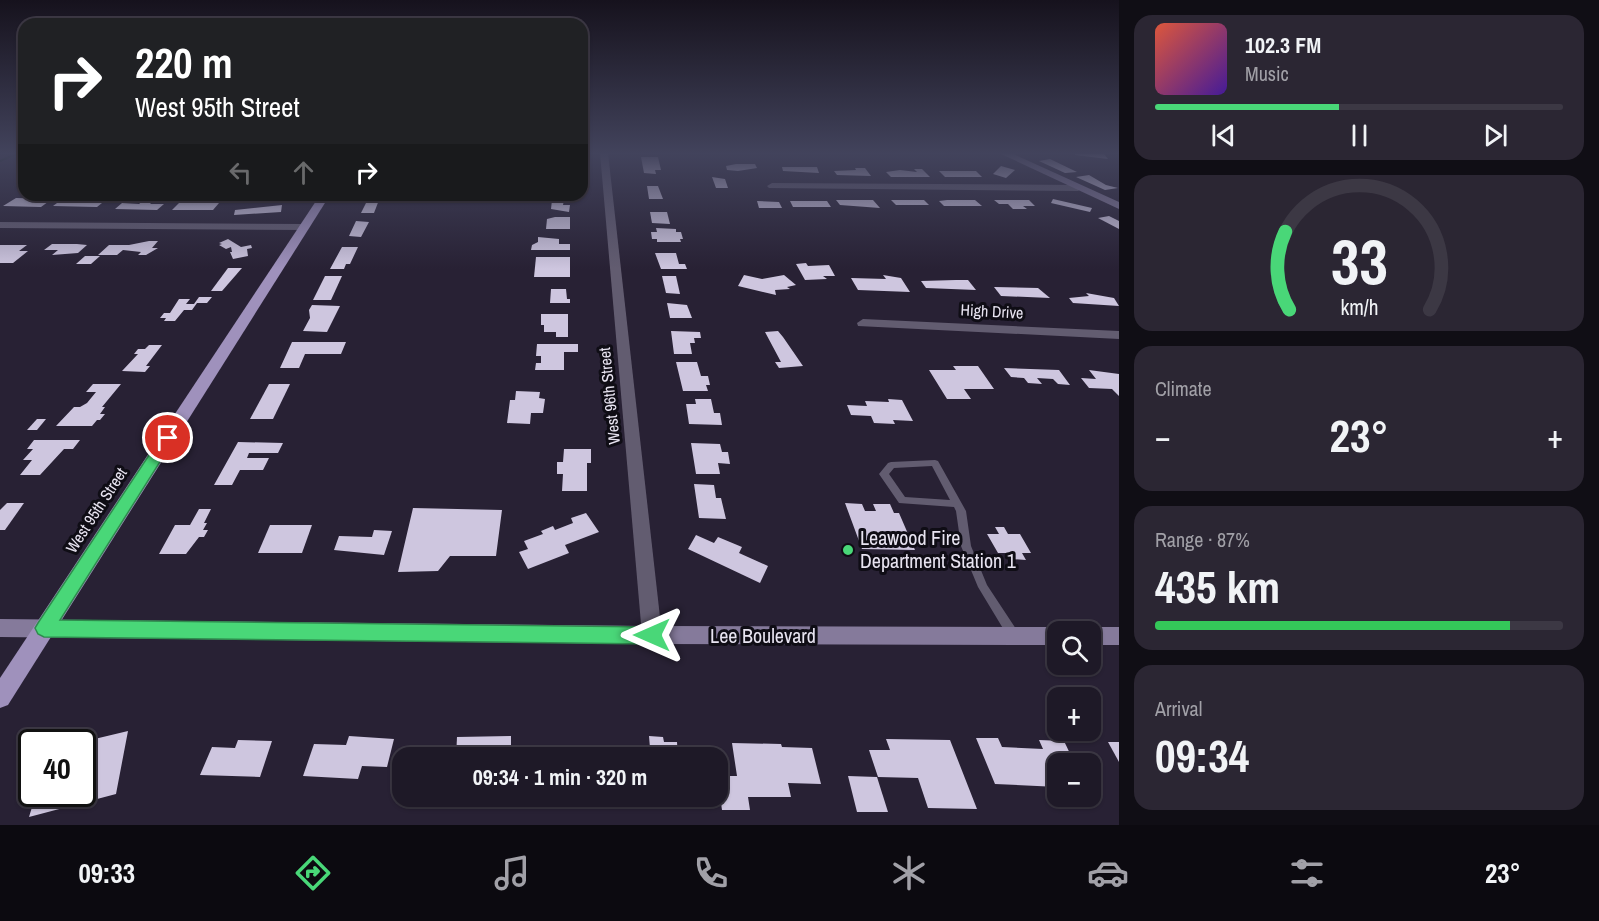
<!DOCTYPE html>
<html lang="en">
<head>
<meta charset="utf-8">
<style>
	:root { --surface:#1e1927; --page:#2b2633; --text:#f1f3f6; --muted:#a1a0a7; --line:#3c3844; --accent:#49d778 }
	body { margin:0; font-family:"Archivo Narrow",sans-serif; background:var(--page); color:var(--text); height:100vh; display:flex; flex-direction:column; font-size:22px; white-space:nowrap }
	* { box-sizing:border-box; margin:0 }
	p { font-size:20px; color:var(--muted) }
	.icon { flex:none; width:33px; height:33px; fill:none; stroke:currentColor; stroke-width:2; stroke-linecap:round; stroke-linejoin:round }
	.map { position:relative; flex:1; overflow:hidden }
	.details { display:flex; flex-direction:column; gap:15px; padding:15px; background:#100e15; width:480px }
	.details>* { flex:none }
	.hud { position:absolute; left:18px; top:18px; width:570px; height:183px; border-radius:18px; box-shadow:0 2px 4px #0004,0 0 0 2px var(--line); background:#202124; color:#fff; overflow:hidden }
	.buttons { position:absolute; left:1047px; top:621px; display:grid; gap:12px }
	.buttons a { display:grid; place-items:center; width:54px; height:54px; border-radius:12px; background:var(--surface); box-shadow:0 2px 4px #0004,0 0 0 2px var(--line); font-size:30px }
	.speed { position:absolute; left:18px; top:729px; display:flex; gap:12px; font-size:30px; font-weight:700; text-align:center }
	.speed>* { display:grid; place-content:center; width:78px; height:78px; border-radius:50%; background:var(--surface); box-shadow:0 2px 4px #0004,0 0 0 2px var(--line); line-height:1 }
	.speed .limit { border:3px solid #111; border-radius:9px; background:#fff; color:#111 }
	.pin { position:absolute; display:grid; place-items:center; width:51px; height:51px; color:#fff; margin:-26px; border:3px solid #fff; border-radius:50%; box-shadow:0 2px 6px #0007 }
	.me { position:absolute; width:66px; margin:-33px; rotate:270deg; stroke-linejoin:round; filter:drop-shadow(0 0 4px #0008) }
	.turn { display:flex; align-items:center; gap:21px; height:126px; padding:0 18px; font-size:27px }
	.turn .icon { width:78px; height:78px; stroke-width:2.5 }
	.turn b { display:block; font-size:42px; line-height:51px }
	.lanes { display:flex; align-items:center; height:57px; padding:0 18px; background:#0003; justify-content:center; gap:30px; direction:ltr }
	.lanes .off { opacity:.35 }
	.big { font-size:45px; font-weight:700; line-height:1.1 }
	.details .tile { flex:1; display:flex; flex-direction:column; justify-content:center; gap:9px; min-width:0; padding:0 21px; border-radius:18px; background:var(--page) }
	.details .dial { align-items:center; gap:0 }
	.dial svg { height:156px; overflow:visible; fill:none; stroke:var(--line); stroke-width:7; stroke-linecap:round; text-anchor:middle }
	.dial text { fill:var(--text); stroke:none }
	.song { display:flex; align-items:center; gap:18px }
	.cover { width:72px; height:72px; border-radius:9px; background:linear-gradient(135deg,hsl(10 70% 55%),hsl(260 70% 35%)) }
	.played { height:6px; border-radius:3px; background:linear-gradient(90deg,var(--accent) 45%,var(--line) 45%) }
	.keys { display:flex; justify-content:space-around; direction:ltr }
	.heat { display:flex; justify-content:space-between; align-items:center; font-size:33px; direction:ltr }
	.charge { height:9px; border-radius:4px; background:linear-gradient(90deg,#34c759 87%,var(--line) 0) }
	.trip { position:absolute; left:392px; top:747px; width:336px; height:60px; border-radius:18px; background:var(--surface); box-shadow:0 2px 4px #0004,0 0 0 2px var(--line); font-weight:700; line-height:60px; text-align:center }
	.dock { display:flex; height:96px; justify-content:space-around; align-items:center; background:#0c0a10; color:var(--muted) }
	.dock .icon { width:42px; height:42px }
	.dock .current { color:var(--accent) }
	.dock b { font-size:27px; color:var(--text) }
	main { display:flex; flex:1; min-height:0 }
	.map>svg:first-child { display:block }
	.lines { fill:none; stroke-linecap:round; stroke-linejoin:round }
	.stream { stroke:#001d06; stroke-width:2 }
	.building { fill:#cec6df }
	.lane { fill:#625c70; fill-rule:evenodd }
	.street { fill:#625c70; fill-rule:evenodd }
	.secondary { fill:#857a9b; fill-rule:evenodd }
	.primary { fill:#9f91bc; fill-rule:evenodd }
	.route { fill:#49d778; stroke:#2f8c4e; stroke-width:1.5 }
	.poi-dot { fill:#49d778; stroke:#0f0d15; stroke-width:2 }
	.labels { text-anchor:middle; stroke-width:6; stroke-linejoin:round; paint-order:stroke }
	.street-label { font-size:16px; fill:#e8e4f1; stroke:#0f0d15 }
	.near-poi-label { font-size:20px; fill:#e8e4f1; stroke:#0f0d15; text-anchor:start }
	.near-street-label { font-size:20px; fill:#e8e4f1; stroke:#0f0d15 }
</style>
</head>
<body>
<main>
<div class="map">
<svg width="1119" height="825" viewBox="0 0 1119 825">
	<rect width="100%" height="100%" fill="#282134"/>
	<g class="lines">
		<path class="stream" d="M 0,161 L 18,153"/>
	</g>
	<g class="building">
		<path d="M 1075,153 L 1104,154 L 1108,159 L 1075,155 Z"/>
		<path d="M 641,157 L 658,157 L 661,170 L 655,170 L 656,174 L 644,173 Z"/>
		<path d="M 1050,159 L 1077,172 L 1065,173 L 1039,161 Z"/>
		<path d="M 736,164 L 755,164 L 757,168 L 738,171 L 727,170 L 726,166 Z"/>
		<path d="M 1001,166 L 1015,170 L 1006,178 L 993,174 Z"/>
		<path d="M 782,167 L 817,167 L 819,173 L 783,171 Z"/>
		<path d="M 855,168 L 865,168 L 871,176 L 837,175 L 834,171 L 856,170 Z"/>
		<path d="M 914,169 L 922,169 L 930,177 L 891,177 L 886,172 L 900,170 L 917,172 Z"/>
		<path d="M 939,171 L 976,171 L 982,177 L 945,177 Z"/>
		<path d="M 1089,175 L 1106,185 L 1118,188 L 1105,190 L 1076,177 Z"/>
		<path d="M 712,177 L 725,179 L 728,188 L 716,188 Z"/>
		<path d="M 647,186 L 658,186 L 663,199 L 649,199 Z"/>
		<path d="M 16,198 L 52,199 L 41,207 L 3,206 Z"/>
		<path d="M 74,198 L 107,199 L 97,207 L 53,206 L 61,200 Z"/>
		<path d="M 145,199 L 155,199 L 150,204 L 164,204 L 157,210 L 115,209 L 122,203 L 139,204 Z"/>
		<path d="M 368,199 L 379,200 L 374,213 L 361,213 Z"/>
		<path d="M 1053,199 L 1092,208 L 1090,212 L 1051,203 Z"/>
		<path d="M 552,200 L 564,200 L 563,205 L 570,205 L 569,212 L 551,209 Z"/>
		<path d="M 836,200 L 873,200 L 880,208 L 840,205 Z"/>
		<path d="M 891,200 L 924,200 L 929,205 L 896,205 Z"/>
		<path d="M 947,200 L 975,200 L 982,206 L 944,206 L 939,201 Z"/>
		<path d="M 994,200 L 1029,200 L 1035,206 L 1023,206 L 1027,209 L 1013,209 L 1008,204 L 999,204 Z"/>
		<path d="M 757,201 L 779,202 L 782,208 L 759,208 Z"/>
		<path d="M 790,201 L 827,201 L 831,207 L 793,207 Z"/>
		<path d="M 180,202 L 219,203 L 213,210 L 172,210 Z"/>
		<path d="M 282,205 L 281,212 L 234,215 L 235,210 Z"/>
		<path d="M 650,212 L 667,212 L 670,224 L 652,223 Z"/>
		<path d="M 1109,216 L 1119,221 L 1119,229 L 1098,218 Z"/>
		<path d="M 555,217 L 570,217 L 570,229 L 546,229 L 547,219 Z"/>
		<path d="M 356,221 L 369,222 L 361,237 L 349,236 Z"/>
		<path d="M 656,228 L 676,229 L 676,232 L 681,232 L 683,239 L 680,239 L 681,242 L 657,242 L 657,239 L 652,239 L 651,232 L 657,232 Z"/>
		<path d="M 538,237 L 559,239 L 559,244 L 570,244 L 570,250 L 531,250 L 532,245 L 538,242 Z"/>
		<path d="M 228,239 L 241,247 L 251,245 L 252,248 L 247,249 L 248,256 L 233,259 L 230,252 L 232,252 L 231,247 L 226,249 L 219,245 L 222,244 L 219,243 Z"/>
		<path d="M 149,241 L 158,241 L 152,248 L 158,248 L 146,255 L 138,255 L 141,252 L 123,250 L 117,255 L 98,255 L 109,245 L 129,245 Z"/>
		<path d="M 52,244 L 77,244 L 87,245 L 78,253 L 52,255 L 58,250 L 44,250 Z"/>
		<path d="M 0,245 L 27,245 L 19,251 L 28,251 L 13,263 L 0,263 Z"/>
		<path d="M 342,247 L 358,247 L 350,264 L 346,264 L 344,269 L 330,269 Z"/>
		<path d="M 655,253 L 676,253 L 679,264 L 685,264 L 687,269 L 661,269 Z"/>
		<path d="M 85,256 L 100,256 L 91,264 L 76,264 Z"/>
		<path d="M 536,257 L 570,257 L 570,277 L 534,277 Z"/>
		<path d="M 806,263 L 808,266 L 829,265 L 835,276 L 823,276 L 827,279 L 805,280 L 796,264 Z"/>
		<path d="M 228,268 L 242,268 L 222,291 L 211,291 Z"/>
		<path d="M 744,275 L 762,279 L 784,275 L 796,285 L 787,287 L 790,289 L 775,290 L 776,295 L 738,286 Z"/>
		<path d="M 883,275 L 901,278 L 910,292 L 858,290 L 851,278 L 886,279 Z"/>
		<path d="M 325,276 L 342,276 L 331,300 L 313,300 Z"/>
		<path d="M 662,276 L 676,276 L 680,294 L 666,293 Z"/>
		<path d="M 956,280 L 968,280 L 976,290 L 926,288 L 921,281 Z"/>
		<path d="M 994,287 L 1038,288 L 1050,298 L 1001,296 Z"/>
		<path d="M 551,289 L 566,289 L 567,299 L 570,299 L 570,303 L 550,303 Z"/>
		<path d="M 1086,293 L 1114,298 L 1119,306 L 1073,303 L 1069,298 L 1089,296 Z"/>
		<path d="M 199,297 L 212,297 L 207,303 L 197,303 L 192,310 L 184,310 L 175,321 L 164,321 L 166,318 L 160,318 L 164,313 L 170,313 L 179,299 L 190,299 L 186,304 L 194,304 Z"/>
		<path d="M 667,303 L 687,305 L 692,318 L 670,318 Z"/>
		<path d="M 312,305 L 340,306 L 327,332 L 303,331 L 310,318 L 309,310 Z"/>
		<path d="M 541,314 L 568,314 L 568,337 L 556,337 L 556,332 L 544,332 L 544,325 L 541,325 Z"/>
		<path d="M 671,331 L 700,332 L 701,338 L 694,338 L 695,343 L 690,343 L 692,354 L 674,354 Z"/>
		<path d="M 778,331 L 783,337 L 803,366 L 779,368 L 775,362 L 781,362 L 765,332 Z"/>
		<path d="M 292,342 L 346,342 L 341,354 L 305,354 L 299,368 L 280,368 Z"/>
		<path d="M 537,344 L 578,344 L 578,352 L 564,352 L 564,370 L 535,370 L 536,363 L 541,363 L 541,356 L 536,356 Z"/>
		<path d="M 149,345 L 162,345 L 146,366 L 150,366 L 145,372 L 122,371 L 138,354 L 134,354 L 138,349 L 145,349 Z"/>
		<path d="M 676,362 L 697,362 L 701,376 L 708,376 L 710,385 L 706,385 L 708,391 L 683,391 Z"/>
		<path d="M 953,366 L 978,366 L 994,389 L 964,389 L 971,399 L 947,399 L 929,370 L 956,370 Z"/>
		<path d="M 1004,368 L 1059,370 L 1070,385 L 1058,384 L 1053,379 L 1037,378 L 1042,384 L 1028,383 L 1024,378 L 1011,377 Z"/>
		<path d="M 1089,370 L 1119,374 L 1119,396 L 1112,389 L 1089,388 L 1081,378 L 1096,379 Z"/>
		<path d="M 93,384 L 121,384 L 102,407 L 105,407 L 100,414 L 105,414 L 100,420 L 97,420 L 92,426 L 56,426 L 74,407 L 80,407 L 87,403 L 96,392 L 86,392 Z"/>
		<path d="M 269,384 L 290,384 L 273,419 L 250,419 Z"/>
		<path d="M 516,391 L 540,392 L 539,398 L 545,399 L 543,413 L 531,413 L 530,424 L 507,423 L 510,400 L 515,400 Z"/>
		<path d="M 695,399 L 711,399 L 714,413 L 720,413 L 722,425 L 689,424 L 686,404 L 696,404 Z"/>
		<path d="M 888,399 L 902,400 L 913,421 L 893,420 L 895,424 L 874,423 L 871,416 L 851,415 L 847,405 L 867,406 L 865,401 L 889,402 Z"/>
		<path d="M 37,419 L 46,419 L 37,430 L 27,430 Z"/>
		<path d="M 34,440 L 80,440 L 73,449 L 64,449 L 40,475 L 20,475 L 32,460 L 23,460 L 33,449 L 27,449 Z"/>
		<path d="M 238,442 L 283,443 L 278,453 L 249,453 L 247,458 L 269,458 L 263,470 L 240,470 L 232,485 L 214,485 Z"/>
		<path d="M 691,443 L 720,444 L 722,452 L 728,452 L 730,464 L 718,463 L 720,474 L 696,474 Z"/>
		<path d="M 564,449 L 591,449 L 591,463 L 587,463 L 587,491 L 562,491 L 563,474 L 557,474 L 557,462 L 563,462 Z"/>
		<path d="M 694,484 L 714,485 L 716,498 L 721,498 L 726,519 L 699,518 Z"/>
		<path d="M 7,503 L 24,503 L 5,530 L 0,530 L 0,510 Z"/>
		<path d="M 845,503 L 862,504 L 865,511 L 876,511 L 873,504 L 890,504 L 894,513 L 899,513 L 915,550 L 862,549 Z"/>
		<path d="M 413,508 L 502,510 L 496,556 L 450,556 L 438,571 L 398,572 Z"/>
		<path d="M 199,509 L 211,509 L 204,523 L 207,523 L 203,530 L 208,530 L 204,537 L 199,537 L 186,554 L 159,554 L 175,525 L 190,525 Z"/>
		<path d="M 586,513 L 599,532 L 565,545 L 569,553 L 528,569 L 519,552 L 528,549 L 524,541 L 543,534 L 541,531 L 553,526 L 555,530 L 573,523 L 571,518 Z"/>
		<path d="M 270,525 L 312,525 L 302,553 L 258,553 Z"/>
		<path d="M 995,527 L 1004,527 L 1008,534 L 1020,534 L 1031,553 L 1022,553 L 1026,560 L 1011,559 L 1007,553 L 998,553 L 987,534 L 999,534 Z"/>
		<path d="M 374,530 L 392,531 L 384,555 L 334,550 L 339,536 L 372,537 Z"/>
		<path d="M 696,535 L 714,543 L 718,537 L 742,547 L 739,553 L 768,566 L 760,583 L 688,549 Z"/>
		<path d="M 128,731 L 116,794 L 29,817 L 36,794 L 82,794 L 82,742 Z"/>
		<path d="M 349,736 L 394,739 L 387,767 L 362,766 L 358,779 L 303,776 L 314,744 L 346,745 Z"/>
		<path d="M 511,736 L 511,758 L 456,758 L 457,737 Z"/>
		<path d="M 649,736 L 663,737 L 664,742 L 677,742 L 678,758 L 598,758 L 598,746 L 650,748 Z"/>
		<path d="M 976,738 L 998,738 L 1002,747 L 1043,749 L 1039,740 L 1064,741 L 1075,764 L 1058,764 L 1058,787 L 995,784 Z"/>
		<path d="M 886,739 L 950,740 L 977,809 L 928,808 L 918,778 L 878,777 L 869,750 L 890,750 Z"/>
		<path d="M 238,740 L 272,741 L 260,777 L 200,775 L 212,747 L 235,748 Z"/>
		<path d="M 1108,742 L 1119,742 L 1119,762 Z"/>
		<path d="M 732,743 L 781,744 L 782,747 L 812,748 L 821,784 L 788,783 L 791,797 L 748,797 L 750,810 L 722,810 L 717,776 L 737,776 Z"/>
		<path d="M 848,776 L 877,777 L 888,812 L 857,812 Z"/>
	</g>
	<g class="lines">
		<path class="lane" d="M 935,460 L 938,461 L 966,511 L 971,546 L 987,585 L 1018,632 L 1020,636 L 1018,640 L 1014,641 L 1010,640 L 978,587 L 961,546 L 956,511 L 954,507 L 899,503 L 879,474 L 888,463 L 891,462 ZM 932,466 L 950,500 L 905,497 L 889,474 L 894,468 Z"/>
		<g class="street">
			<path d="M 600,153 L 608,153 L 662,635 L 659,642 L 652,644 L 645,642 L 642,635 Z"/>
			<path d="M 772,183 L 1078,185 L 1083,188 L 1078,191 L 769,188 L 767,186 Z"/>
			<path d="M 0,222 L 304,224 L 309,227 L 304,230 L 0,228 Z"/>
			<path d="M 863,319 L 1119,331 L 1119,339 L 858,326 L 857,323 Z"/>
		</g>
		<g class="secondary">
			<path d="M 999,153 L 1011,153 L 1119,202 L 1119,209 Z"/>
			<path d="M 0,619 L 652,626 L 1058,627 L 1066,632 L 1058,632 L 1058,645 L 652,644 L 0,637 Z"/>
			<path d="M 1090,627 L 1119,627 L 1119,645 L 1090,645 L 1090,632 L 1082,632 Z"/>
		</g>
		<path class="primary" d="M 320,195 L 330,195 L 8,705 L 0,708 L 0,678 Z"/>
	</g>
	<linearGradient id="sky" x2="0" y2="1"><stop stop-color="#16121d"/><stop offset="0.57" stop-color="#42435c"/><stop offset="1" stop-color="#42435c" stop-opacity="0"/></linearGradient>
	<rect width="1119" height="269" fill="url(#sky)"/>
	<path class="route" d="M 168,433 L 175,438 L 60,620 L 652,627 L 659,629 L 661,635 L 659,641 L 652,644 L 44,637 L 38,634 L 35,628 L 38,623 L 163,434 Z"/>
	<circle class="poi-dot" cx="848" cy="550" r="6"/>
	<g class="labels">
		<g class="street-label">
			<text transform="translate(992 311) rotate(3)" y="6">High Drive</text>
			<text transform="translate(609 396) rotate(-96)" y="6">West 96th Street</text>
			<text transform="translate(96 510) rotate(-57)" y="6">West 95th Street</text>
		</g>
		<g class="near-poi-label">
			<text x="860" y="545">Leawood Fire<tspan x="860" dy="23">Department Station 1</tspan></text>
		</g>
		<g class="near-street-label">
			<text x="763" y="643">Lee Boulevard</text>
		</g>
	</g>
</svg>
<div class="buttons">
<a><svg class="icon" aria-label="search" viewBox="0 0 24 24"><circle cx="10" cy="10" r="6"/><path d="M15 15l6 6"/></svg></a>
<a>+</a>
<a>−</a>
</div>
<div class="speed"><div class="limit">40</div></div>
<div class="pin" style="left:168px;top:438px;background:#d93025"><svg class="icon" aria-label="arrive" viewBox="0 0 24 24"><path d="M6 21V4h12l-3 4 3 4H6"/></svg></div>
<svg class="me" style="left:652px;top:635px" viewBox="-20 -20 40 40"><path d="M0-17L14 15 0 8-14 15z" fill="#49d778" stroke="#fff" stroke-width="4"/></svg>
<div class="trip">09:34 · 1 min · 320 m</div>
<div class="hud">
<div class="turn"><svg class="icon" aria-label="right" viewBox="0 0 24 24"><path d="M7 20v-9h11M14 6l5 5-5 5"/></svg><div><b>220 m</b>West 95th Street</div></div>
<div class="lanes"><svg class="icon off" aria-label="left" viewBox="0 0 24 24"><path d="M17 20v-9H6M10 6l-5 5 5 5"/></svg><svg class="icon off" aria-label="ahead" viewBox="0 0 24 24"><path d="M12 20V5M6 11l6-6 6 6"/></svg><svg class="icon" aria-label="right" viewBox="0 0 24 24"><path d="M7 20v-9h11M14 6l5 5-5 5"/></svg></div>
</div>
</div>
<section class="details">
<div class="tile">
<div class="song"><i class="cover"></i><div><b>102.3 FM</b><p>Music</p></div></div>
<div class="played"></div>
<div class="keys"><svg class="icon" aria-label="previous" viewBox="0 0 24 24"><path d="M18 5L8 12l10 7zM5 5v14"/></svg><svg class="icon" aria-label="pause" viewBox="0 0 24 24"><path d="M8 5v14M16 5v14"/></svg><svg class="icon" aria-label="next" viewBox="0 0 24 24"><path d="M6 5l10 7-10 7zM19 5v14"/></svg></div>
</div>
<div class="tile dial"><svg viewBox="0 0 100 80">
<path d="M14 69A42 42 0 1 1 86 69"/>
<path d="M14 69A42 42 0 0 1 12 29" stroke="#49d778"/>
<text x="50" y="56" font-size="32" font-weight="700">33</text>
<text x="50" y="72" font-size="11">km/h</text>
</svg></div>
<div class="tile"><p>Climate</p>
<div class="heat"><a>−</a><b class="big">23°</b><a>+</a></div>
</div>
<div class="tile"><p>Range · 87%</p><b class="big">435 km</b><div class="charge"></div></div>
<div class="tile"><p>Arrival</p><b class="big">09:34</b></div>
</section>
</main>
<nav class="dock">
<b>09:33</b>
<svg class="icon current" aria-label="directions" viewBox="0 0 24 24"><path d="M12 3l9 9-9 9-9-9zM9 14v-3h6M13 9l2 2-2 2"/></svg>
<svg class="icon" aria-label="music" viewBox="0 0 24 24"><path d="M9 18V5l10-2v13"/><circle cx="6" cy="18" r="3"/><circle cx="16" cy="16" r="3"/></svg>
<svg class="icon" aria-label="phone" viewBox="0 0 24 24"><path d="M5 4h4l2 5-3 2q2 4 5 5l2-3 5 2v4C11 20 4 13 5 4z"/></svg>
<svg class="icon" aria-label="climate" viewBox="0 0 24 24"><path d="M12 3v18M4 7l16 10M4 17L20 7"/></svg>
<svg class="icon" aria-label="car" viewBox="0 0 24 24"><path d="M5 17H2v-5l4-1 3-4h7l3 4 3 1v5h-3M9 17h6M6 11h13"/><circle cx="7" cy="17" r="2"/><circle cx="17" cy="17" r="2"/></svg>
<svg class="icon" aria-label="filters" viewBox="0 0 24 24"><path d="M4 7h16M4 17h16"/><circle cx="9" cy="7" r="2"/><circle cx="15" cy="17" r="2"/></svg>
<b>23°</b>
</nav>
</body>
</html>
